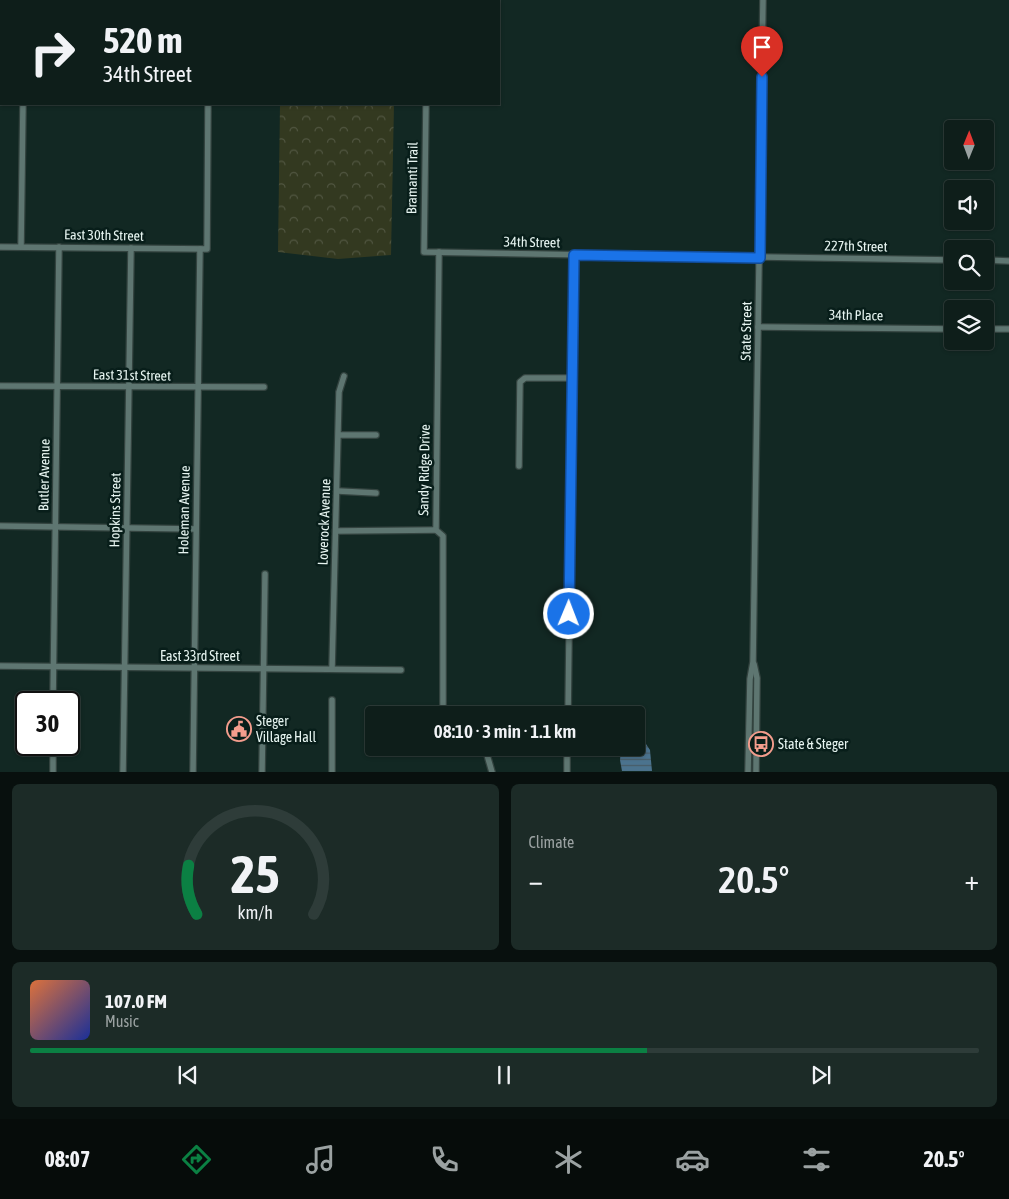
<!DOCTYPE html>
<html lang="en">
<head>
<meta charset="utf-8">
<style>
	:root { --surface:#0e1e1a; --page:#1c2b27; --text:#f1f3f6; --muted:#9ba2a2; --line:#2e3c39; --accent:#0b8043 }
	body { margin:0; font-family:"Asap Condensed",sans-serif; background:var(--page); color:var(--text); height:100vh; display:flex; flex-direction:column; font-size:19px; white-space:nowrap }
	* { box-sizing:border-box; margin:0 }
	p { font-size:16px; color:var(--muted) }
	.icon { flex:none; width:28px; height:28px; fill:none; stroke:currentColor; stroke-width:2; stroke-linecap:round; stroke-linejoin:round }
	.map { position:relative; height:772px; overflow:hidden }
	.panel { display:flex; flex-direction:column; gap:12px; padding:12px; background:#08100e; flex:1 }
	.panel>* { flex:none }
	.guide { position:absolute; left:0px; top:0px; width:500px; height:105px; box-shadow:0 1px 4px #0004,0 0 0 1px var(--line); background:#0e1e1a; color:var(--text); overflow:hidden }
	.needle { width:32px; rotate:1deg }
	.fabs { position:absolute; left:944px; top:120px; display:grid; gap:10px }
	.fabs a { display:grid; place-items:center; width:50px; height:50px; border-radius:5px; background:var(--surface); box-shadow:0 1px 4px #0004,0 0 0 1px var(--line); font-size:25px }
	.speed { position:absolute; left:15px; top:691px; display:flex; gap:10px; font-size:25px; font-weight:700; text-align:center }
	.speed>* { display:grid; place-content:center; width:65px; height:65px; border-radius:50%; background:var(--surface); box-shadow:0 1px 4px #0004,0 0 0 1px var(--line); line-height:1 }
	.speed .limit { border:2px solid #111; border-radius:8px; background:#fff; color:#111 }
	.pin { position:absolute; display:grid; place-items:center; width:42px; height:42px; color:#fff; margin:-51px -21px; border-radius:50% 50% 50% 0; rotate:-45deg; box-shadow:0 0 5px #0007 }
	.pin .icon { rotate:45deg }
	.me { position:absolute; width:55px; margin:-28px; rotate:1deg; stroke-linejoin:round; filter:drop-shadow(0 0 4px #0008) }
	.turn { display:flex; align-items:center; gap:18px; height:105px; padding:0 20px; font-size:22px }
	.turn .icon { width:65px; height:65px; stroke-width:2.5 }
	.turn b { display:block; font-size:35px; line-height:42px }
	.big { font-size:38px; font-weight:600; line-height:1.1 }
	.panel .tile { flex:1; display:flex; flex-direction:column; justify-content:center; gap:8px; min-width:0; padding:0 18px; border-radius:8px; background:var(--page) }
	.panel .dial { align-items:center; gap:0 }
	.dial svg { height:130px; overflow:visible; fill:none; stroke:var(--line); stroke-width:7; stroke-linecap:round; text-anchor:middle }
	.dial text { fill:var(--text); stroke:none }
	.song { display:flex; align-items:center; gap:15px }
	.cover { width:60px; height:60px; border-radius:8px; background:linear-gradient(135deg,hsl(20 70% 55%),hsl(230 70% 35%)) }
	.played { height:5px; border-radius:2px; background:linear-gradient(90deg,var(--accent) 65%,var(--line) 65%) }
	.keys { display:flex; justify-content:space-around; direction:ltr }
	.heat { display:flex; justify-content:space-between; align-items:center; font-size:28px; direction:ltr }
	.panel .tiles { flex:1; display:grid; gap:12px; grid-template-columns:1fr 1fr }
	.tile:last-child { grid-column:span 2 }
	.trip { position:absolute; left:365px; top:706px; width:280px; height:50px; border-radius:5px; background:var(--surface); box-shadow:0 1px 4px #0004,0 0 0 1px var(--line); font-weight:600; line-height:50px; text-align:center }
	.dock { display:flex; height:80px; justify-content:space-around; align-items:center; background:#060c0a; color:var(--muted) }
	.dock .icon { width:35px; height:35px }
	.dock .current { color:var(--accent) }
	.dock b { font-size:22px; color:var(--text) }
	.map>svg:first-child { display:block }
	.forest { fill:url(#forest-crowns) }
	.water { fill:url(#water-rules) }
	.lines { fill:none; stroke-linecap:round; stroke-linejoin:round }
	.street-casing { stroke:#33433f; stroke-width:8 }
	.street { stroke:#5e7671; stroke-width:5.5 }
	.route-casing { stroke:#114b97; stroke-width:12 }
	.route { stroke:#1a73e8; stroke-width:9 }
	.labels { text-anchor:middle; stroke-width:5; stroke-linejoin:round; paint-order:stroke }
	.street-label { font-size:14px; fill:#e7f5f1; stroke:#081e1a }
	.poi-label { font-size:14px; fill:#e7f5f1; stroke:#081e1a; text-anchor:start }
</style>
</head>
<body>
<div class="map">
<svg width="1009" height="772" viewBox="0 0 1009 772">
	<defs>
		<pattern id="forest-crowns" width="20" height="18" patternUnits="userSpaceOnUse" patternTransform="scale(1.25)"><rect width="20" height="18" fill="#333920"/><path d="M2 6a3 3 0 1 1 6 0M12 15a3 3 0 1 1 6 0" fill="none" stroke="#515641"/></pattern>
		<pattern id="water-rules" width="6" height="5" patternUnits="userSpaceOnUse" patternTransform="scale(1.25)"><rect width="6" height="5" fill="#4b738e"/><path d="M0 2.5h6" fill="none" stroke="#485c68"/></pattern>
	</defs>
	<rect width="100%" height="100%" fill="#122823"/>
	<g class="forest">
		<path d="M 263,0 L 396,0 L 263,1 Z"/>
		<path d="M 280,104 L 394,104 L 391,255 L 338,259 L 278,252 Z"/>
	</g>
	<path class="water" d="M 636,744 L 646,744 L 650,750 L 652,771 L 622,771 L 620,760 L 621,749 L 636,748 Z"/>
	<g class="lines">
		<defs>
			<g id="street">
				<path d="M 25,1 L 25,0"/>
				<path d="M 144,1 L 144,0"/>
				<path d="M 426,104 L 424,252 L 760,258"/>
				<path d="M 0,247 L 207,249 L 208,104"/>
				<path d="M 21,247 L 23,104"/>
				<path d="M 439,252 L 436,530 L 443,536 L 443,714"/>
				<path d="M 760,257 L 952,260"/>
				<path d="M 985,260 L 1009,261"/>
				<path d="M 758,327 L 952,329"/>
				<path d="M 985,329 L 1009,329"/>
				<path d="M 0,386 L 264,387"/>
				<path d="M 339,435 L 376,435"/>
				<path d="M 519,466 L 520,382 L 525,378 L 573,378"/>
				<path d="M 338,491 L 376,493"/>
				<path d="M 0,526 L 196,529"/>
				<path d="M 336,531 L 436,530"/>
				<path d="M 754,664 L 757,678 L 756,772"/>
				<path d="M 0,666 L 401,670"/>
				<path d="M 332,669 L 339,392 L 344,376"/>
				<path d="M 332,700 L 332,772"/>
				<path d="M 53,702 L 59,247"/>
				<path d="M 381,714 L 472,715"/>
				<path d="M 568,715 L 574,255"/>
				<path d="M 485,748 L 492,772"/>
				<path d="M 53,772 L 53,745"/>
				<path d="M 123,772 L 131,248"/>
				<path d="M 193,772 L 200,249"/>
				<path d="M 262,772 L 265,574"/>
				<path d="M 567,772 L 567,748"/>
				<path d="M 748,772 L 750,679 L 753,662 L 763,0"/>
			</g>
		</defs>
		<use href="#street" class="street-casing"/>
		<use href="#street" class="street"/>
	</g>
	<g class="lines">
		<defs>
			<path id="route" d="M 569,614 L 574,255 L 760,258 L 762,77"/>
		</defs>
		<use href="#route" class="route-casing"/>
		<use href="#route" class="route"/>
	</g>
	<defs>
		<symbol id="civic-ring" viewBox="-11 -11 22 22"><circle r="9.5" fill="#081e1a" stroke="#f49d8d" stroke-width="1.5"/><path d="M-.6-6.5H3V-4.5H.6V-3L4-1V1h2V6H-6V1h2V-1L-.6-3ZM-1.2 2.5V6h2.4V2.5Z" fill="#f49d8d"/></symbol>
		<symbol id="bus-ring" viewBox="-11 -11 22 22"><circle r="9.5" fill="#081e1a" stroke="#f49d8d" stroke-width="1.5"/><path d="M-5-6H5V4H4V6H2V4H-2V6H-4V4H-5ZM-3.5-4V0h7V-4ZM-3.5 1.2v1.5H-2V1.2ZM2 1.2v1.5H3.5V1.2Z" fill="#f49d8d"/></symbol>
	</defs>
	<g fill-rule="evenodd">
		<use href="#civic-ring" x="225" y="715" width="28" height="28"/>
		<use href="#bus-ring" x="747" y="730" width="28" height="28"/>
	</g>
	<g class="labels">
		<g class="street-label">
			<text transform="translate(412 178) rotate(-89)" y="5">Bramanti Trail</text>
			<text transform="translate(104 235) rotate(1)" y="5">East 30th Street</text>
			<text transform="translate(532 242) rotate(1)" y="5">34th Street</text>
			<text transform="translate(856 246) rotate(1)" y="5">227th Street</text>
			<text transform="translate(856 315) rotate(1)" y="5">34th Place</text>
			<text transform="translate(746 331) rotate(-89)" y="5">State Street</text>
			<text transform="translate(132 375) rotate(1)" y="5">East 31st Street</text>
			<text transform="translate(424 470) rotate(-89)" y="5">Sandy Ridge Drive</text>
			<text transform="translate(44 475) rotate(-89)" y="5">Butler Avenue</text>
			<text transform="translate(115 510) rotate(-89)" y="5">Hopkins Street</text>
			<text transform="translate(184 510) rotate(-89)" y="5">Holeman Avenue</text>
			<text transform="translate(324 522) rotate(-88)" y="5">Loverock Avenue</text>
			<text x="200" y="661">East 33rd Street</text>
		</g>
		<g class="poi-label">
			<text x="256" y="726">Steger<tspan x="256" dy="16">Village Hall</tspan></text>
			<text x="778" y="749">State &amp; Steger</text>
		</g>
	</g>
</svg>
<div class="fabs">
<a><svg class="needle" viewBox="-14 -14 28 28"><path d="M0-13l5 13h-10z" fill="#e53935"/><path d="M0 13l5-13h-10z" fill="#9ba2a2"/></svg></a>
<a><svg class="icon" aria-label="sound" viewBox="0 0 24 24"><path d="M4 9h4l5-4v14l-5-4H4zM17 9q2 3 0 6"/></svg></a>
<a><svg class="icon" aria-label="search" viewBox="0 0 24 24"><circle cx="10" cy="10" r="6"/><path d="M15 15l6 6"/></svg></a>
<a><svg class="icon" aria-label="layers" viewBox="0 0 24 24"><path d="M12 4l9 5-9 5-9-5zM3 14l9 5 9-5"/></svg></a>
</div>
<div class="speed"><div class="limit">30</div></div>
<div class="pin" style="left:762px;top:77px;background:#d93025"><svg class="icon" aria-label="arrive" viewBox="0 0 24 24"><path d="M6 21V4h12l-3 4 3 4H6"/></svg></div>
<svg class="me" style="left:569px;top:614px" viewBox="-20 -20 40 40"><circle r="17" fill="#1a73e8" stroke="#fff" stroke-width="3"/><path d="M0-11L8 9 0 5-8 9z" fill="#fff"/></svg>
<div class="trip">08:10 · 3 min · 1.1 km</div>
<div class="guide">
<div class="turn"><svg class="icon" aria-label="right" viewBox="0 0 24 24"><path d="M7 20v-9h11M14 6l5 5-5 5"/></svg><div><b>520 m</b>34th Street</div></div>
</div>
</div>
<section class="panel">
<div class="tiles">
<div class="tile dial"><svg viewBox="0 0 100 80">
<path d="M14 69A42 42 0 1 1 86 69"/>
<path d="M14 69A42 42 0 0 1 9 39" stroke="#0b8043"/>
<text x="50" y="56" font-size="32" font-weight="700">25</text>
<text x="50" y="72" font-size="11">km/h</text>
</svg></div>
<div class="tile"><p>Climate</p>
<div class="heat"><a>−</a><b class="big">20.5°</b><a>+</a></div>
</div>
<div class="tile">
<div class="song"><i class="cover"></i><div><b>107.0 FM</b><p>Music</p></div></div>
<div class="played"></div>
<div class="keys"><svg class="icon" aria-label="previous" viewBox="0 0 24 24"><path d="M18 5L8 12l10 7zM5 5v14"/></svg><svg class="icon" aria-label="pause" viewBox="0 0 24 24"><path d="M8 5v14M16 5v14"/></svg><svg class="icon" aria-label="next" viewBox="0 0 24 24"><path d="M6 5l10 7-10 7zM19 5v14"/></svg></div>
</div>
</div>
</section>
<nav class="dock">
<b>08:07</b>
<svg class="icon current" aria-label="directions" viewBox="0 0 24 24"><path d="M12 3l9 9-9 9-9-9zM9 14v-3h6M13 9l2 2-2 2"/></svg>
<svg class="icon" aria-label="music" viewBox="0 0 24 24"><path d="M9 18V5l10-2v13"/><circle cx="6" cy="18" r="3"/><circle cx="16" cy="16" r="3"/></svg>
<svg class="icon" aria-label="phone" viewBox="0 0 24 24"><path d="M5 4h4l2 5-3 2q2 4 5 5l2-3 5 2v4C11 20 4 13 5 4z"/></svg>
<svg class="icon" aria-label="climate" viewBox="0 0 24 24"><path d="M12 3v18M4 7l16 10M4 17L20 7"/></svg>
<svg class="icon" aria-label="car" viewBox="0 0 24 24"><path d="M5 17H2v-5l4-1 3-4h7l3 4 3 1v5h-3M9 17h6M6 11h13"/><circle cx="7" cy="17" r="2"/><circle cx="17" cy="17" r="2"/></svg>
<svg class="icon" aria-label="filters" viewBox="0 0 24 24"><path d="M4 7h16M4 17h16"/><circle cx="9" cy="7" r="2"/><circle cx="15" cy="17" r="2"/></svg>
<b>20.5°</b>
</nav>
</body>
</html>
